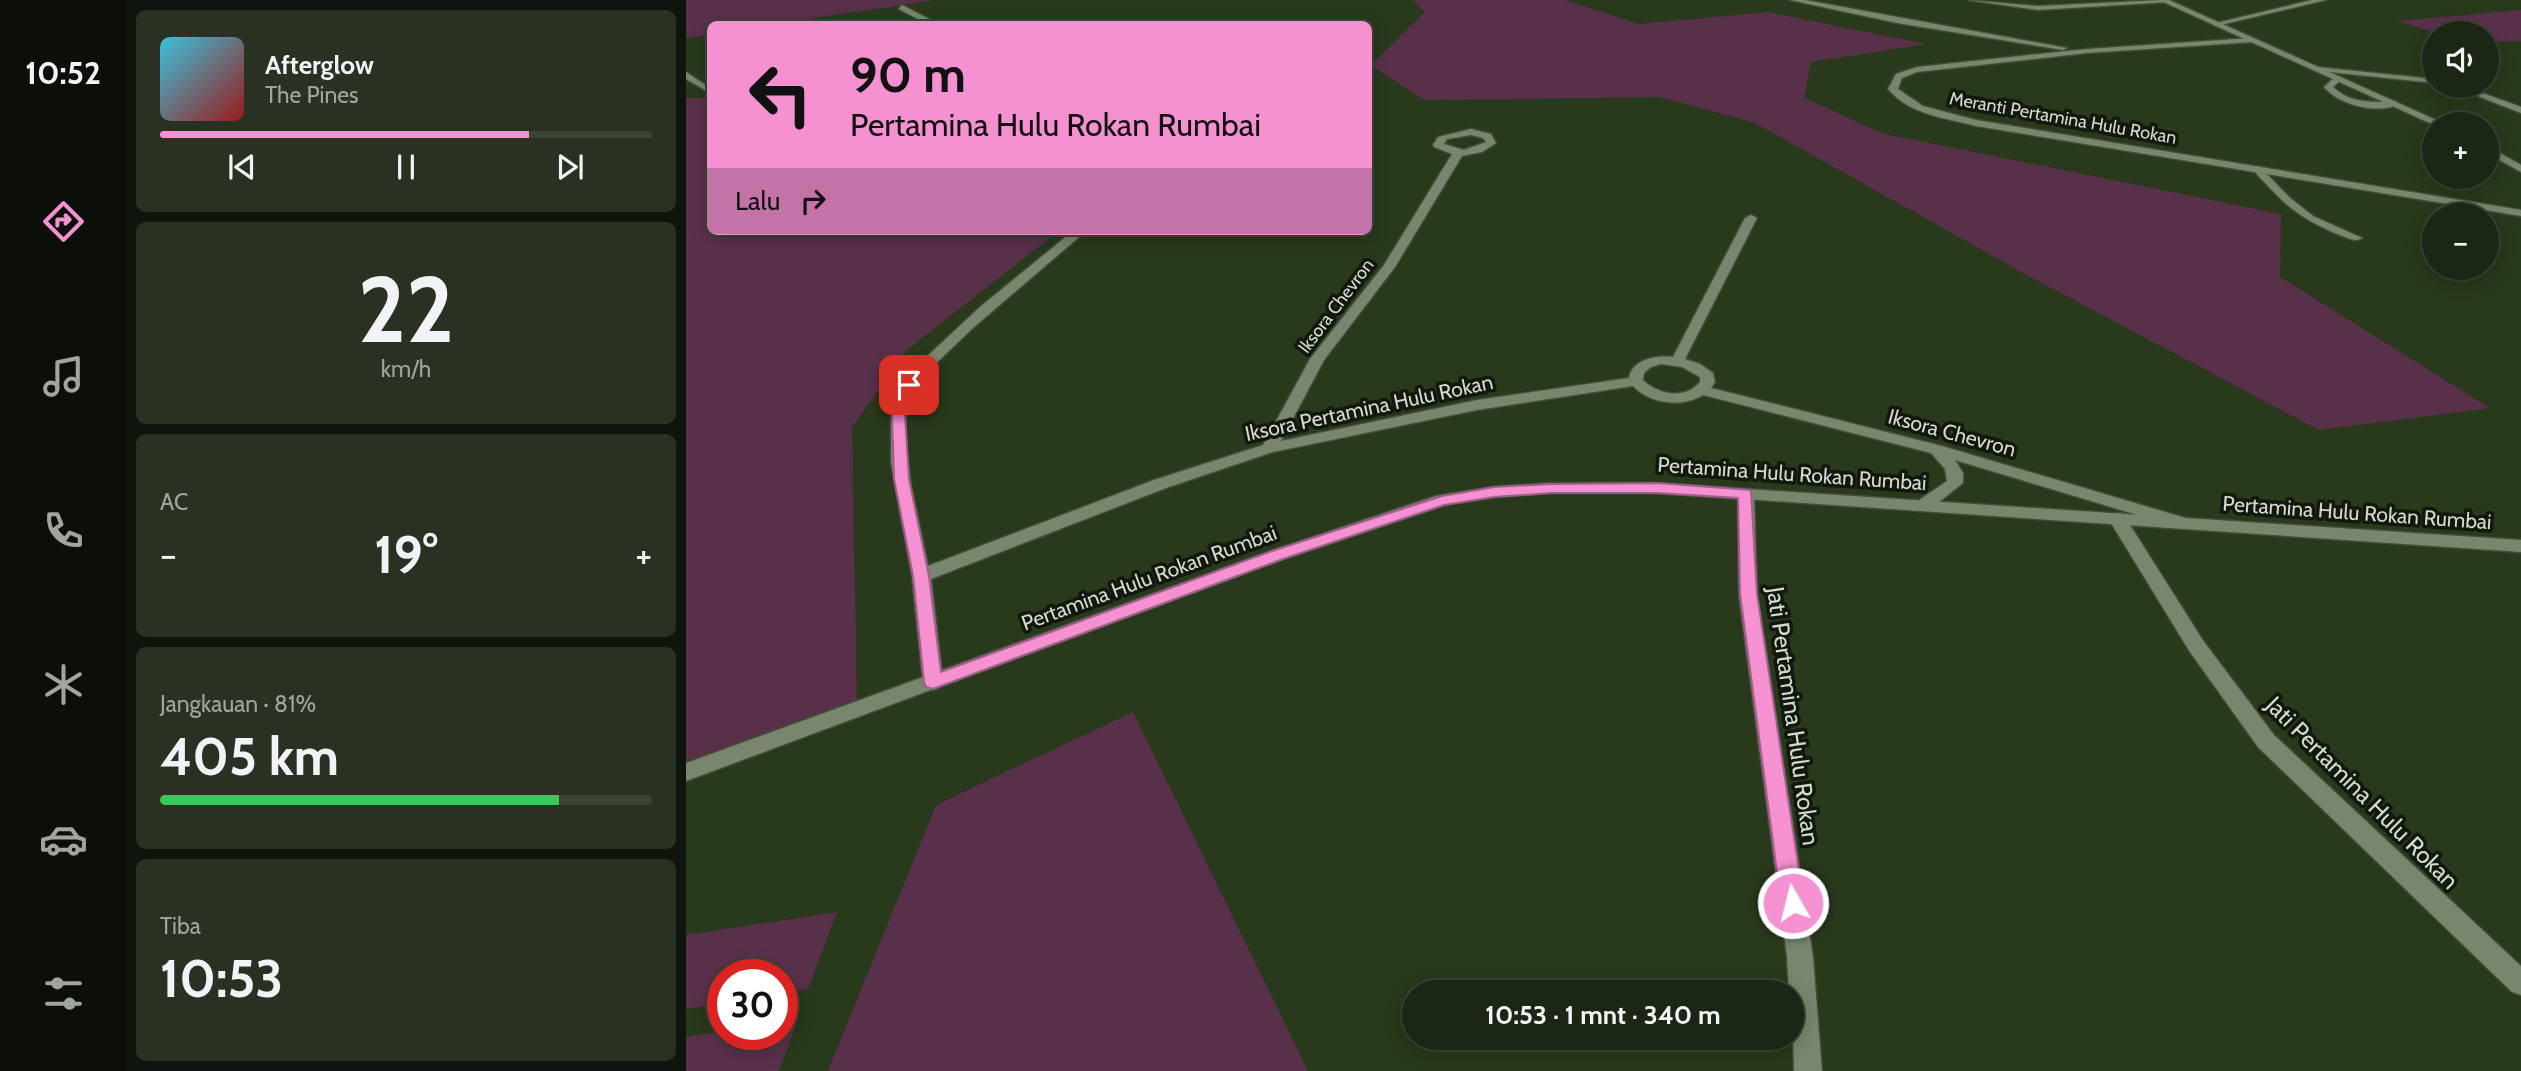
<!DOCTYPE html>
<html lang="id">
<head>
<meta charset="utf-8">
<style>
	:root { --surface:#1c2615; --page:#293222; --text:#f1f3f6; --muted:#a0a5a0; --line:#3a4334; --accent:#f590d1 }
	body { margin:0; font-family:Cabin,sans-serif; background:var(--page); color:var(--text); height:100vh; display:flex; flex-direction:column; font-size:26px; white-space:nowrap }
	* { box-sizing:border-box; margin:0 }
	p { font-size:23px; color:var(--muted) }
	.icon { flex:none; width:38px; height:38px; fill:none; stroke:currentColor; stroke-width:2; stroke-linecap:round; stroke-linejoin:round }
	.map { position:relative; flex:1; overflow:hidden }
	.drawer { display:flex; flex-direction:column; gap:10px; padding:10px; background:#0f150c; width:560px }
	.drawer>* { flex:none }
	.top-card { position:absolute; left:21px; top:21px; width:665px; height:214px; border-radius:10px; box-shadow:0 4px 18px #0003,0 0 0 2px var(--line); background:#f590d1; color:#111; overflow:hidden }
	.controls { position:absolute; left:1736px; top:21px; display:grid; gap:14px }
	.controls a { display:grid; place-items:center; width:77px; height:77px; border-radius:50%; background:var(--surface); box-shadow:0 4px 18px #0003,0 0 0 2px var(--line); font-size:35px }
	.speed { position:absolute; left:21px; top:959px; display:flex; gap:14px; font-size:35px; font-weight:700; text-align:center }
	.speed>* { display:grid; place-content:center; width:91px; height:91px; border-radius:50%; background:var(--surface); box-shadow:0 4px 18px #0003,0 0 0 2px var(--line); line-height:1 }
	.speed .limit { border:10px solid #d22; background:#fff; color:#111 }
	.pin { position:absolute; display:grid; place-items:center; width:60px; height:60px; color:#fff; margin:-30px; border-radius:14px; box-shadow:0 4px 10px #0006 }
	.me { position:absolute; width:77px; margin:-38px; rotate:352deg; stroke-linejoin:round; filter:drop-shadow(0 0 5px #0008) }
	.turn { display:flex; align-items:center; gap:24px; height:147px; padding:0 28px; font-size:32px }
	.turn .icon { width:91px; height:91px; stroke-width:2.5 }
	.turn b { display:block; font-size:49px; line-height:60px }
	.then { display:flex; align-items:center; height:66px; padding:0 28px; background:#0003; gap:14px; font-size:26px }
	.big { font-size:52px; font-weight:800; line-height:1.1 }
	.drawer .tile { flex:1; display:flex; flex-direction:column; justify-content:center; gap:10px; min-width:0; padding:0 24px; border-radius:10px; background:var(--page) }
	.drawer .dial { align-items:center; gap:0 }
	.dial b { font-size:91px; line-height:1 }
	.song { display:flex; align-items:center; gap:21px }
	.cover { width:84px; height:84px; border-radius:10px; background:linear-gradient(135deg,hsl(190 70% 55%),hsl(0 70% 35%)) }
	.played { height:7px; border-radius:4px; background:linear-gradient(90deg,var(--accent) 75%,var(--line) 75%) }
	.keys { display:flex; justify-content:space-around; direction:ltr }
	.heat { display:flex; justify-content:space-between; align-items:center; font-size:38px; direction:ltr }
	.charge { height:10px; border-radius:5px; background:linear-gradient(90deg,#34c759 81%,var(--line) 0) }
	.trip { position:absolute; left:716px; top:980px; width:402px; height:70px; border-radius:35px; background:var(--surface); box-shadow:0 4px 18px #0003,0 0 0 2px var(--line); font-weight:800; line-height:70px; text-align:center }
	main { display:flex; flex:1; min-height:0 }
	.tab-bar { display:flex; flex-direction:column; width:126px; justify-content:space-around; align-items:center; background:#0b0f08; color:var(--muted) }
	.tab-bar .icon { width:49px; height:49px }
	.tab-bar .on { color:var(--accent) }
	.tab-bar b { font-size:32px; color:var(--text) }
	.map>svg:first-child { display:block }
	.built { fill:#29391c; fill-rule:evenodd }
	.green { fill:#59304a }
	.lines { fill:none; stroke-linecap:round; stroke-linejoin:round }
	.service-casing { stroke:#424c39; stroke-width:3 }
	.minor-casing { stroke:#424c39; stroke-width:3 }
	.tertiary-casing { stroke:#424c39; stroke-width:3 }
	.service { fill:#77866c; fill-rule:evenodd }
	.minor { fill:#77866c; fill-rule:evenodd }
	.tertiary { fill:#77866c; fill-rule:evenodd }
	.route { fill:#f590d1; stroke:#9f5e88; stroke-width:2 }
	.labels { text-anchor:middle; stroke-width:7; stroke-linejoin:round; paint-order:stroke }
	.far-street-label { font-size:18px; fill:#d3dbcd; stroke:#12180e }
	.street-label { font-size:21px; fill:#d3dbcd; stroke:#12180e }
	.near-street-label { font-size:24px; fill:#d3dbcd; stroke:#12180e }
</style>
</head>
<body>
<main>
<nav class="tab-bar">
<b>10:52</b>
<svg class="icon on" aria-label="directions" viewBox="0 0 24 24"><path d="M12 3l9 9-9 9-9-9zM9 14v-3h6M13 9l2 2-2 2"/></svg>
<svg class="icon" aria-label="music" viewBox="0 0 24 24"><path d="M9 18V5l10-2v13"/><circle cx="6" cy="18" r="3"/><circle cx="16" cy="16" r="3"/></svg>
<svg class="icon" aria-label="phone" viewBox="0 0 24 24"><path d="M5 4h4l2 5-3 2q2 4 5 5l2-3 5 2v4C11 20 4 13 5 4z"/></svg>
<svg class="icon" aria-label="climate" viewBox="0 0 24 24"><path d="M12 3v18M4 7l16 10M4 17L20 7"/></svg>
<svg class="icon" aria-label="car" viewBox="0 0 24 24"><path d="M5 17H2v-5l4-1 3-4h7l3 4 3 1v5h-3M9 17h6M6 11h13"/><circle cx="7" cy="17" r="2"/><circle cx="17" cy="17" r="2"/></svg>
<svg class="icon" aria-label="filters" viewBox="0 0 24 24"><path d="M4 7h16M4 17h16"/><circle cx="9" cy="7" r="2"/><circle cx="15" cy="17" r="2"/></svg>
</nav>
<section class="drawer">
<div class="tile">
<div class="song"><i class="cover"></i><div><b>Afterglow</b><p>The Pines</p></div></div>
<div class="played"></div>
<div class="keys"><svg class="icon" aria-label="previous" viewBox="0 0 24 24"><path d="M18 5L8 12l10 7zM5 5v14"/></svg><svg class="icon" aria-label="pause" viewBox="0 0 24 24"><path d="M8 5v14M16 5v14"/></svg><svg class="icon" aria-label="next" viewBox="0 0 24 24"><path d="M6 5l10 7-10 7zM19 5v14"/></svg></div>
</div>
<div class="tile dial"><b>22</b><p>km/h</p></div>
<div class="tile"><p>AC</p>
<div class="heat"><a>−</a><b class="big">19°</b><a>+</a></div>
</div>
<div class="tile"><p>Jangkauan · 81%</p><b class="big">405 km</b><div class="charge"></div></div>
<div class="tile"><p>Tiba</p><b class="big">10:53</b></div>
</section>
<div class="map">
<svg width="1835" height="1071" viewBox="0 0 1835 1071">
	<rect width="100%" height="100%" fill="#26321c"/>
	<path class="built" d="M 0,0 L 1835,0 L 1835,1071 L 0,1071 ZM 24,24 L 682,24 L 682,231 L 24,231 ZM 1748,33 L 1801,33 L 1801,86 L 1748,86 ZM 1748,124 L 1801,124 L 1801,177 L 1748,177 ZM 1748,215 L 1801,215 L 1801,268 L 1748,268 ZM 37,975 L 96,975 L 96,1034 L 37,1034 ZM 728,992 L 1106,992 L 1106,1038 L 728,1038 Z"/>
	<g class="green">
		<path d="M 0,0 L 248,0 L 90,24 L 24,24 L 24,35 L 0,38 Z"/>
		<path d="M 726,0 L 879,0 L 953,24 L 1082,12 L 1240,44 L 1125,62 L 1118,98 L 1198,134 L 1595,214 L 1594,277 L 1804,408 L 1633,430 L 1339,274 L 1069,123 L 974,97 L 738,100 L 685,65 L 739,12 Z"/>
		<path d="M 1835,10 L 1835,41 L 1801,42 L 1801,33 L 1751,33 L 1711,21 Z"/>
		<path d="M 0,98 L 24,98 L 24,231 L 373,231 L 222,349 L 166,427 L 171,704 L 0,766 Z"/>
		<path d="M 447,712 L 622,1071 L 142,1071 L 250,805 Z"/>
		<path d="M 151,912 L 122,989 L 96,993 L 96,975 L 37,975 L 37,1003 L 0,1009 L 0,935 Z"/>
		<path d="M 113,1017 L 93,1071 L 0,1071 L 0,1037 L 37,1031 L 37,1034 L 96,1034 L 96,1020 Z"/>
	</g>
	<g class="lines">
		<defs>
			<g id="service">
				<path d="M 1631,67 L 1748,79 L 1748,83 L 1634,71 Z"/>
				<path d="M 1650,76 L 1657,78 L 1647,87 C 1663,103 1687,103 1709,101 L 1713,104 C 1692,115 1653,105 1638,87 Z"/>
				<path d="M 1766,86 L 1777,86 L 1835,107 L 1835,113 Z"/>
				<path d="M 1569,168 L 1575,168 L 1604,198 L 1627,216 L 1676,238 C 1668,243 1660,237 1651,234 C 1610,216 1598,204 1569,172 Z"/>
			</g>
			<g id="minor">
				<path d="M 1104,0 L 1119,0 L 1381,48 L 1377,50 L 1211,23 Z"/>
				<path d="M 1282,0 L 1352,6 L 1475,0 L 1484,2 L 1352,10 Z"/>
				<path d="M 1626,0 L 1640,0 L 1530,26 L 1526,24 Z"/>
				<path d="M 216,5 L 249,22 L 250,24 L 241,24 L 213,9 Z"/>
				<path d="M 406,22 L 464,22 L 468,24 L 402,24 Z"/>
				<path d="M 1565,38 L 1568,42 L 1401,53 L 1231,72 L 1216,78 L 1212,89 L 1237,106 L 1290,120 L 1835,210 L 1835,216 L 1290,126 C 1259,118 1224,115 1202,89 L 1210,74 L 1231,67 L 1401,49 Z"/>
				<path d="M 0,72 L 24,88 L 24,93 L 0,79 Z"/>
				<path d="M 785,129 L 805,134 L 810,143 L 796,152 L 776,156 L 709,267 L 638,360 L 595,441 L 791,400 L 943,378 C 946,359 971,355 987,357 L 1059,218 L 1065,215 L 1071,218 L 999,359 L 1014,364 L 1027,373 L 1029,382 L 1025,388 L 1256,446 L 1503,519 L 1506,523 L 1497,528 L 1491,527 L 1269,460 L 1277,473 L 1277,483 L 1244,509 L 1238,510 L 1230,505 L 1232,501 L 1261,481 L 1259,469 L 1245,453 L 1017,395 C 996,408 964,404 947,386 L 791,410 L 587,452 L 480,488 L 245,579 L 257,682 L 254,687 L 247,690 L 240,687 L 237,682 L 226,576 L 205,462 L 205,416 L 210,398 L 234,363 L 294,307 L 387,231 L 400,231 L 288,327 L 244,369 L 228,390 L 220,416 L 219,438 L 225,486 L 242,566 L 468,480 L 577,445 L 624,359 L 698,265 L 766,154 L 748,147 L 747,145 L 752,137 ZM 785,135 L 797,138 L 800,142 L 778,150 L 758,144 L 761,139 ZM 975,364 L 996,367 L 1014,377 L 1014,382 C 999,400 973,395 957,380 L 958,373 L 965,367 Z"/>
				<path d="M 1060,489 L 1068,494 L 1071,595 L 1127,957 L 1136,1071 L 1108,1071 L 1106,992 L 1103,992 L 1101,957 L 1053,595 L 1052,494 Z"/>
				<path d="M 1431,513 L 1437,514 L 1518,642 L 1588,735 L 1835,966 L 1835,995 L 1826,992 L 1572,747 L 1504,652 L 1422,518 Z"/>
			</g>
			<g id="tertiary">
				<path d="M 1473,0 L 1483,0 L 1759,124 L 1748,125 Z"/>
				<path d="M 1801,146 L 1835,165 L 1835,172 L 1801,153 Z"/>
				<path d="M 865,483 L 970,483 L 1835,540 L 1835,552 L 970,493 L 865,493 L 808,497 L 759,505 L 597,559 L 0,781 L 0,763 L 585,551 L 750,496 L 808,487 Z"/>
			</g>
		</defs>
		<use href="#service" class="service-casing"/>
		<use href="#minor" class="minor-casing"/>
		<use href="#tertiary" class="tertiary-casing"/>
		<use href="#service" class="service"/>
		<use href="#minor" class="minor"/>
		<use href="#tertiary" class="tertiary"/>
	</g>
	<path class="route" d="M 223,381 L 229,385 L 219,415 L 223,479 L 243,576 L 255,672 L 586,551 L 756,496 L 808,487 L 865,484 L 971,483 L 1065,490 L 1071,594 L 1118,903 L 1114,910 L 1107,913 L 1099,910 L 1095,903 L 1054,594 L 1052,498 L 971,493 L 865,493 L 808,497 L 758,505 L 597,559 L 247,689 L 240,687 L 238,682 L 227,576 L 208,479 L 206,415 L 216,385 Z"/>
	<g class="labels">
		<g class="far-street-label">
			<text transform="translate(1377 118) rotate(10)" y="6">Meranti Pertamina Hulu Rokan</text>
			<text transform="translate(650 306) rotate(-53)" y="6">Iksora Chevron</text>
		</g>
		<g class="street-label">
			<text transform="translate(683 408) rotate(-12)" y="7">Iksora Pertamina Hulu Rokan</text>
			<text transform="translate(1266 433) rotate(15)" y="7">Iksora Chevron</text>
			<text transform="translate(1106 474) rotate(4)" y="7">Pertamina Hulu Rokan Rumbai</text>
			<text transform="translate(1671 513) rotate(4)" y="7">Pertamina Hulu Rokan Rumbai</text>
			<text transform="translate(463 578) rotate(-20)" y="7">Pertamina Hulu Rokan Rumbai</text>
		</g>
		<g class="near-street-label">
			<text transform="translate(1107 716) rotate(82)" y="8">Jati Pertamina Hulu Rokan</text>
			<text transform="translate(1676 793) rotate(45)" y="8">Jati Pertamina Hulu Rokan</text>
		</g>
	</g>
</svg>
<div class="controls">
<a><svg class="icon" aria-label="sound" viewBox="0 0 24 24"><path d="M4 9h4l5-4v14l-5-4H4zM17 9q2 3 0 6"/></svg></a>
<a>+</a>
<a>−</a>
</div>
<div class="speed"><div class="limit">30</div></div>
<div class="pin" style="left:223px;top:385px;background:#d93025"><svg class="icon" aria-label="arrive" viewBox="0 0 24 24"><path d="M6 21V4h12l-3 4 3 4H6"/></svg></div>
<svg class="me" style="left:1107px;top:903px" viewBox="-20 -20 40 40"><circle r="17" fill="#f590d1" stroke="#fff" stroke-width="3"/><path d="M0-11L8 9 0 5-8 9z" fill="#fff"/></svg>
<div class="trip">10:53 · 1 mnt · 340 m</div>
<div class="top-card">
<div class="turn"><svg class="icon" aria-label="left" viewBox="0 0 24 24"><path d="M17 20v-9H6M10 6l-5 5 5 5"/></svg><div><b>90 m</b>Pertamina Hulu Rokan Rumbai</div></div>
<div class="then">Lalu<svg class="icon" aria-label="right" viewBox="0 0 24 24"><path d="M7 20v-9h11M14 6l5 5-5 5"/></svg></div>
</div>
</div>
</main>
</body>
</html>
